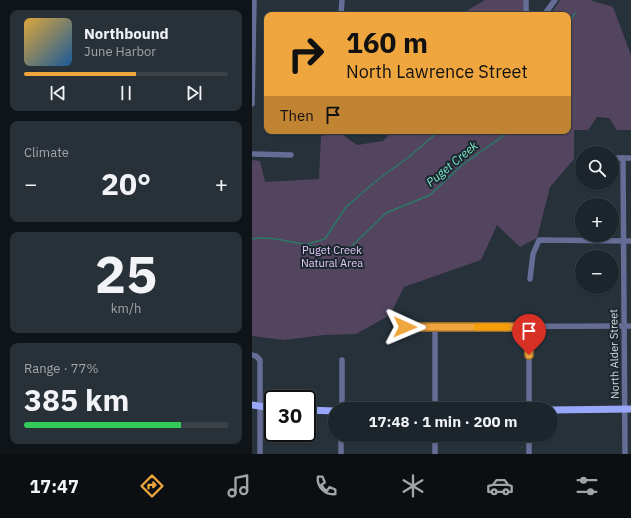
<!DOCTYPE html>
<html lang="en">
<head>
<meta charset="utf-8">
<style>
	:root { --surface:#1c252c; --page:#293138; --text:#f1f3f6; --muted:#a0a5a9; --line:#3a4248; --accent:#f0a63f }
	body { margin:0; font-family:"IBM Plex Sans",sans-serif; background:var(--page); color:var(--text); height:100vh; display:flex; flex-direction:column; font-size:15px; white-space:nowrap }
	* { box-sizing:border-box; margin:0 }
	p { font-size:13px; color:var(--muted) }
	.icon { flex:none; width:22px; height:22px; fill:none; stroke:currentColor; stroke-width:2; stroke-linecap:round; stroke-linejoin:round }
	.map { position:relative; flex:1; overflow:hidden }
	.details { display:flex; flex-direction:column; gap:10px; padding:10px; background:#0f1418; width:252px }
	.details>* { flex:none }
	.guide { position:absolute; left:12px; top:12px; width:307px; height:122px; border-radius:8px; box-shadow:0 1px 3px #0004,0 0 0 1px var(--line); background:#f0a63f; color:#111; overflow:hidden }
	.tools { position:absolute; left:323px; top:146px; display:grid; gap:8px }
	.tools a { display:grid; place-items:center; width:44px; height:44px; border-radius:50%; background:var(--surface); box-shadow:0 1px 3px #0004,0 0 0 1px var(--line); font-size:20px }
	.speed { position:absolute; left:12px; top:390px; display:flex; gap:8px; font-size:20px; font-weight:700; text-align:center }
	.speed>* { display:grid; place-content:center; width:52px; height:52px; border-radius:50%; background:var(--surface); box-shadow:0 1px 3px #0004,0 0 0 1px var(--line); line-height:1 }
	.speed .limit { border:2px solid #111; border-radius:6px; background:#fff; color:#111 }
	.pin { position:absolute; display:grid; place-items:center; width:34px; height:34px; color:#fff; margin:-41px -17px; border-radius:50% 50% 50% 0; rotate:-45deg; box-shadow:0 0 4px #0007 }
	.pin .icon { rotate:45deg }
	.me { position:absolute; width:44px; margin:-22px; rotate:91deg; stroke-linejoin:round; filter:drop-shadow(0 0 3px #0008) }
	.turn { display:flex; align-items:center; gap:14px; height:84px; padding:0 16px; font-size:18px }
	.turn .icon { width:52px; height:52px; stroke-width:2.5 }
	.turn b { display:block; font-size:28px; line-height:34px }
	.then { display:flex; align-items:center; height:38px; padding:0 16px; background:#0003; gap:8px; font-size:15px }
	.big { font-size:30px; font-weight:700; line-height:1.1 }
	.details .card { flex:1; display:flex; flex-direction:column; justify-content:center; gap:6px; min-width:0; padding:0 14px; border-radius:8px; background:var(--page) }
	.details .dial { align-items:center; gap:0 }
	.dial b { font-size:52px; line-height:1 }
	.song { display:flex; align-items:center; gap:12px }
	.cover { width:48px; height:48px; border-radius:6px; background:linear-gradient(135deg,hsl(40 70% 55%),hsl(210 70% 35%)) }
	.played { height:4px; border-radius:2px; background:linear-gradient(90deg,var(--accent) 55%,var(--line) 55%) }
	.keys { display:flex; justify-content:space-around; direction:ltr }
	.heat { display:flex; justify-content:space-between; align-items:center; font-size:22px; direction:ltr }
	.charge { height:6px; border-radius:3px; background:linear-gradient(90deg,#34c759 77%,var(--line) 0) }
	.trip { position:absolute; left:76px; top:402px; width:230px; height:40px; border-radius:20px; background:var(--surface); box-shadow:0 1px 3px #0004,0 0 0 1px var(--line); font-weight:700; line-height:40px; text-align:center }
	.dock { display:flex; height:64px; justify-content:space-around; align-items:center; background:#0b0f12; color:var(--muted) }
	.dock .icon { width:28px; height:28px }
	.dock .current { color:var(--accent) }
	.dock b { font-size:18px; color:var(--text) }
	main { display:flex; flex:1; min-height:0 }
	.map>svg:first-child { display:block }
	.green { fill:#534460 }
	.lines { fill:none; stroke-linecap:round; stroke-linejoin:round }
	.stream { stroke:#2b7966; stroke-width:1.5 }
	.minor { stroke:#656c95; stroke-width:5.5 }
	.major { stroke:#99a7fa; stroke-width:7 }
	.route-casing { stroke:#9c6c29; stroke-width:10 }
	.route { stroke:#f0a63f; stroke-width:7 }
	.slow { stroke:#f59e0b; stroke-width:7 }
	.labels { text-anchor:middle; stroke-width:4; stroke-linejoin:round; paint-order:stroke }
	.park-label { font-size:11px; fill:#e3caf8; stroke:#1c272f }
	.street-label { font-size:11px; fill:#d3dae0; stroke:#1c272f }
	.water-label { font-size:12px; font-style:italic; fill:#7cebcc; stroke:#1c272f }
</style>
</head>
<body>
<main>
<section class="details">
<div class="card">
<div class="song"><i class="cover"></i><div><b>Northbound</b><p>June Harbor</p></div></div>
<div class="played"></div>
<div class="keys"><svg class="icon" aria-label="previous" viewBox="0 0 24 24"><path d="M18 5L8 12l10 7zM5 5v14"/></svg><svg class="icon" aria-label="pause" viewBox="0 0 24 24"><path d="M8 5v14M16 5v14"/></svg><svg class="icon" aria-label="next" viewBox="0 0 24 24"><path d="M6 5l10 7-10 7zM19 5v14"/></svg></div>
</div>
<div class="card"><p>Climate</p>
<div class="heat"><a>−</a><b class="big">20°</b><a>+</a></div>
</div>
<div class="card dial"><b>25</b><p>km/h</p></div>
<div class="card"><p>Range · 77%</p><b class="big">385 km</b><div class="charge"></div></div>
</section>
<div class="map">
<svg width="379" height="454" viewBox="0 0 379 454">
	<rect width="100%" height="100%" fill="#26313a"/>
	<g class="green">
		<path d="M 233,0 L 271,0 L 271,9 L 273,15 L 212,15 L 216,10 Z"/>
		<path d="M 308,0 L 338,0 L 361,7 L 379,55 L 379,130 L 365,130 L 357,118 L 345,117 L 336,130 L 322,130 L 322,159 L 298,187 L 285,238 L 268,247 L 245,225 L 229,260 L 152,287 L 138,315 L 104,334 L 72,335 L 32,340 L 0,336 L 0,160 L 8,161 L 13,182 L 67,179 L 69,136 L 88,133 L 105,145 L 131,141 L 141,131 L 316,131 L 316,15 L 295,15 L 297,13 L 299,14 Z"/>
	</g>
	<g class="lines">
		<g class="stream">
			<path d="M 316,25 L 323,13"/>
			<path d="M 0,239 C 18,234 57,247 77,249 C 84,249 92,248 99,247 L 134,213 L 178,195 L 210,165 L 258,131"/>
			<path d="M 55,244 L 73,239 L 94,207 L 124,181 L 158,156 L 187,131"/>
		</g>
		<g class="minor">
			<path d="M 274,0 L 274,10 L 276,15"/>
			<path d="M 89,15 L 90,0"/>
			<path d="M 292,15 L 303,0"/>
			<path d="M 0,104 L 2,0"/>
			<path d="M 0,154 L 39,155"/>
			<path d="M 328,158 L 330,158"/>
			<path d="M 360,158 L 379,158"/>
			<path d="M 371,158 L 373,454"/>
			<path d="M 278,279 L 281,254 L 287,240 L 379,241"/>
			<path d="M 153,327 L 379,326"/>
			<path d="M 183,327 L 183,409"/>
			<path d="M 0,355 L 4,356 L 8,360 L 8,454"/>
			<path d="M 90,409 L 90,360"/>
			<path d="M 277,409 L 277,327"/>
			<path d="M 89,454 L 89,435"/>
			<path d="M 183,454 L 183,435"/>
			<path d="M 277,454 L 277,435"/>
		</g>
		<g class="major">
			<path d="M 0,405 L 21,408"/>
			<path d="M 55,410 L 83,411"/>
			<path d="M 299,410 L 379,409"/>
		</g>
	</g>
	<g class="lines">
		<defs>
			<path id="route" d="M 153,327 L 277,327 L 277,355"/>
		</defs>
		<use href="#route" class="route-casing"/>
		<use href="#route" class="route"/>
		<path class="slow" d="M 225,327 L 255,327"/>
	</g>
	<g class="labels">
		<g class="park-label">
			<text x="80" y="254">Puget Creek<tspan x="80" dy="13">Natural Area</tspan></text>
		</g>
		<g class="street-label">
			<text transform="translate(362 354) rotate(-91)" y="4">North Alder Street</text>
		</g>
		<g class="water-label">
			<text transform="translate(200 164) rotate(-40)" y="4">Puget Creek</text>
		</g>
	</g>
</svg>
<div class="tools">
<a><svg class="icon" aria-label="search" viewBox="0 0 24 24"><circle cx="10" cy="10" r="6"/><path d="M15 15l6 6"/></svg></a>
<a>+</a>
<a>−</a>
</div>
<div class="speed"><div class="limit">30</div></div>
<div class="pin" style="left:277px;top:355px;background:#d93025"><svg class="icon" aria-label="arrive" viewBox="0 0 24 24"><path d="M6 21V4h12l-3 4 3 4H6"/></svg></div>
<svg class="me" style="left:153px;top:327px" viewBox="-20 -20 40 40"><path d="M0-17L14 15 0 8-14 15z" fill="#f0a63f" stroke="#fff" stroke-width="4"/></svg>
<div class="trip">17:48 · 1 min · 200 m</div>
<div class="guide">
<div class="turn"><svg class="icon" aria-label="right" viewBox="0 0 24 24"><path d="M7 20v-9h11M14 6l5 5-5 5"/></svg><div><b>160 m</b>North Lawrence Street</div></div>
<div class="then">Then<svg class="icon" aria-label="arrive" viewBox="0 0 24 24"><path d="M6 21V4h12l-3 4 3 4H6"/></svg></div>
</div>
</div>
</main>
<nav class="dock">
<b>17:47</b>
<svg class="icon current" aria-label="directions" viewBox="0 0 24 24"><path d="M12 3l9 9-9 9-9-9zM9 14v-3h6M13 9l2 2-2 2"/></svg>
<svg class="icon" aria-label="music" viewBox="0 0 24 24"><path d="M9 18V5l10-2v13"/><circle cx="6" cy="18" r="3"/><circle cx="16" cy="16" r="3"/></svg>
<svg class="icon" aria-label="phone" viewBox="0 0 24 24"><path d="M5 4h4l2 5-3 2q2 4 5 5l2-3 5 2v4C11 20 4 13 5 4z"/></svg>
<svg class="icon" aria-label="climate" viewBox="0 0 24 24"><path d="M12 3v18M4 7l16 10M4 17L20 7"/></svg>
<svg class="icon" aria-label="car" viewBox="0 0 24 24"><path d="M5 17H2v-5l4-1 3-4h7l3 4 3 1v5h-3M9 17h6M6 11h13"/><circle cx="7" cy="17" r="2"/><circle cx="17" cy="17" r="2"/></svg>
<svg class="icon" aria-label="filters" viewBox="0 0 24 24"><path d="M4 7h16M4 17h16"/><circle cx="9" cy="7" r="2"/><circle cx="15" cy="17" r="2"/></svg>
</nav>
</body>
</html>
